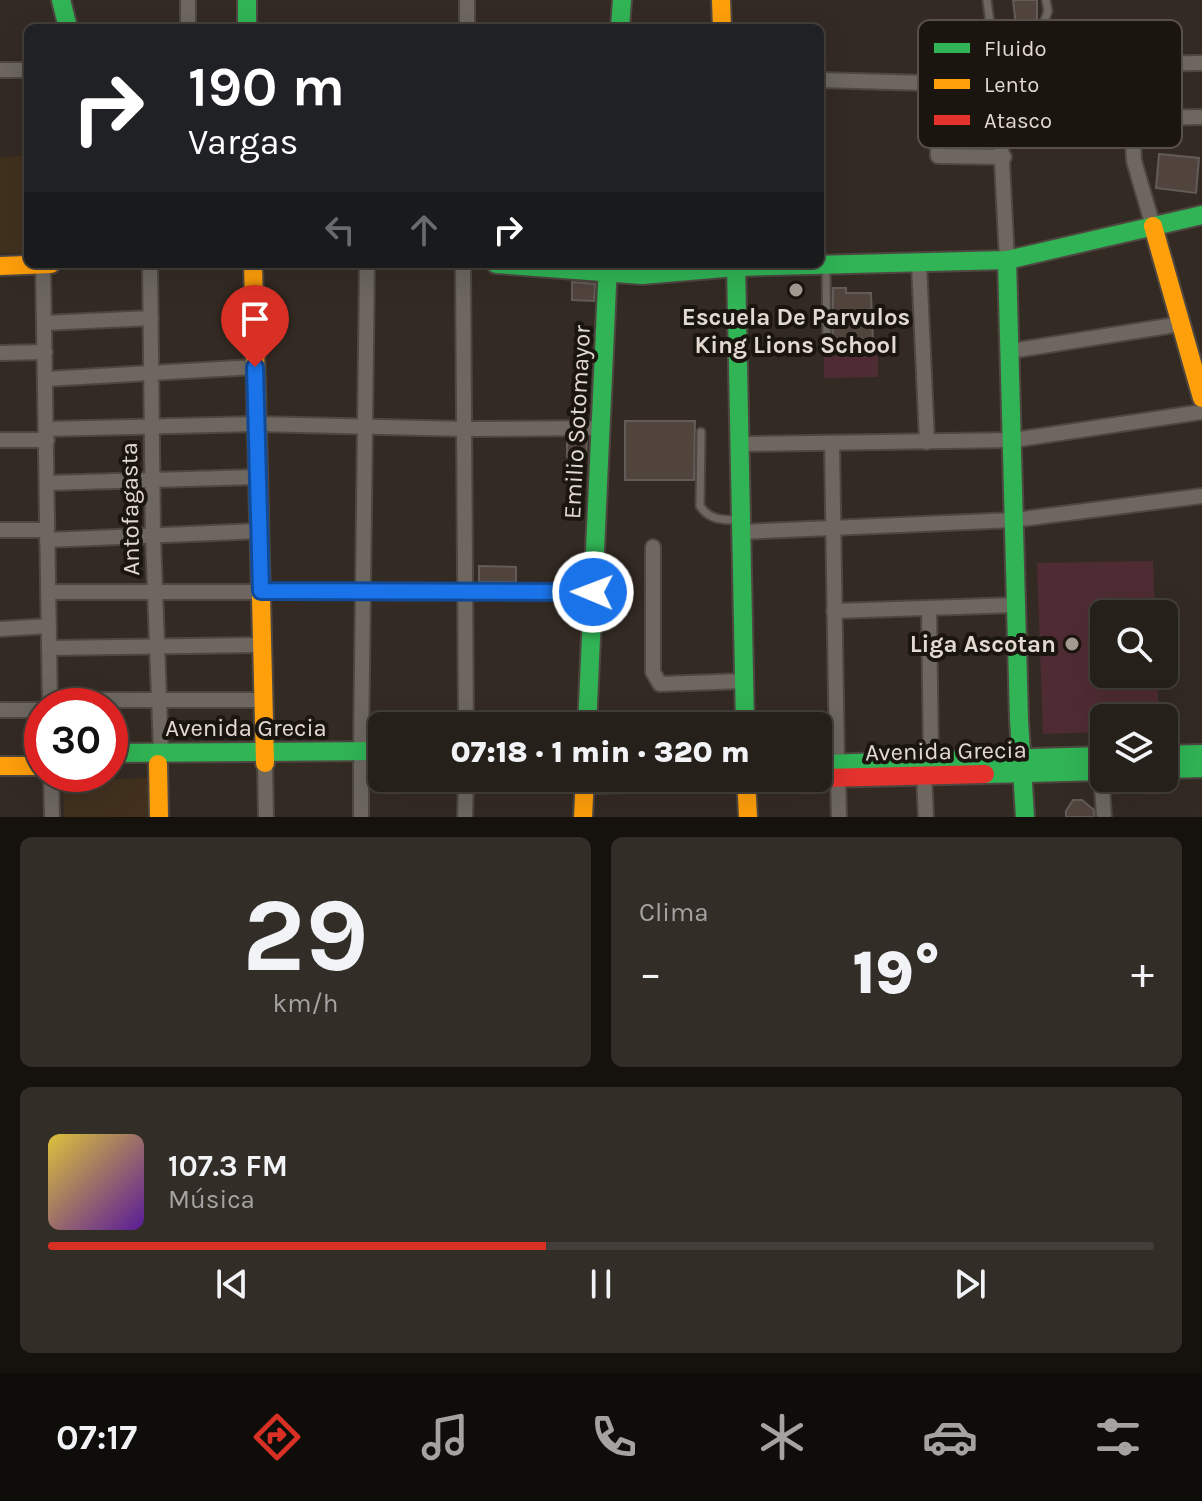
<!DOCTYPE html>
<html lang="es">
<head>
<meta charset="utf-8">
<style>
	:root { --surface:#26201a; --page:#322d27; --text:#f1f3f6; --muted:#a4a3a2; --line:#423e39; --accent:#d93025 }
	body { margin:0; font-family:Karla,sans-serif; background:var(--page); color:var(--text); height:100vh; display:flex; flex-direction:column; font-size:30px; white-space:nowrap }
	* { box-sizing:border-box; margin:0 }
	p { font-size:26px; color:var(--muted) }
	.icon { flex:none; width:44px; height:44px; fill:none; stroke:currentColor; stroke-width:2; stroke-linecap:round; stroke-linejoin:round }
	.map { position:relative; height:817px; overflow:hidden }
	.drawer { display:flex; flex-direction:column; gap:20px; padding:20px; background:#15120e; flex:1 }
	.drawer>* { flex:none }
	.top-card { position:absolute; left:24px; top:24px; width:800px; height:244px; border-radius:12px; box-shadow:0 8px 32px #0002,0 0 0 2px var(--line); background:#202124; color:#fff; overflow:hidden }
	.controls { position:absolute; left:1090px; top:600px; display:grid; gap:16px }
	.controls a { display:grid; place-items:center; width:88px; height:88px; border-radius:12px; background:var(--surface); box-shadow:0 8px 32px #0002,0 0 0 2px var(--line); font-size:40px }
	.speed { position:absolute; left:24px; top:688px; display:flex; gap:16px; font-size:40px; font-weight:700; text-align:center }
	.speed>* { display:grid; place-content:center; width:104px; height:104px; border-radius:50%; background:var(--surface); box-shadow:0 8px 32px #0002,0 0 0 2px var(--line); line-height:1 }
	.speed .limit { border:12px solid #d22; background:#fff; color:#111 }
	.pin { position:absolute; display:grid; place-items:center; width:68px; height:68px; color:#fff; margin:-82px -34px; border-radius:50% 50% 50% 0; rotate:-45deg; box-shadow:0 0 8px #0007 }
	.pin .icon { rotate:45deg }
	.me { position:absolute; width:88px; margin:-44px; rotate:271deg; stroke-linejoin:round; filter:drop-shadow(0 0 6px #0008) }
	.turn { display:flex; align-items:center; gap:28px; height:168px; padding:0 32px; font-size:36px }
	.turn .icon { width:104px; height:104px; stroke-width:2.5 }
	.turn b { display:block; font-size:56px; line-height:68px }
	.lanes { display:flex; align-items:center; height:76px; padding:0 32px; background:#0003; justify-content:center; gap:40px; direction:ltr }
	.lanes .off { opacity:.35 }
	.big { font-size:60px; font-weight:800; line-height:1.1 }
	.drawer .widget { flex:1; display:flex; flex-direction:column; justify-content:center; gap:12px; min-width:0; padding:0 28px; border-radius:12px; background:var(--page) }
	.drawer .dial { align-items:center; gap:0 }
	.dial b { font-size:104px; line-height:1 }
	.song { display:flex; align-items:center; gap:24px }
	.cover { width:96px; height:96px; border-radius:12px; background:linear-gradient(135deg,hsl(50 70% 55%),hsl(270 70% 35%)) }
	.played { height:8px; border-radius:4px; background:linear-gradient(90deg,var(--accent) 45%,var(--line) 45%) }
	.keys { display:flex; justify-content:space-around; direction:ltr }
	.heat { display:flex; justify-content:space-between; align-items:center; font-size:44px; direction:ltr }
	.drawer .tiles { flex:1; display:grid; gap:20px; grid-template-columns:1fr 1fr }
	.widget:last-child { grid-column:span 2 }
	.trip { position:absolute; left:368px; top:712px; width:464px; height:80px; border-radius:12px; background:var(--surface); box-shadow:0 8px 32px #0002,0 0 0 2px var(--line); font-weight:800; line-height:80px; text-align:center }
	.tabs { display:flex; height:128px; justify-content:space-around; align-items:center; background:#0f0d0a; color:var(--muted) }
	.tabs .icon { width:56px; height:56px }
	.tabs .current { color:var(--accent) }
	.tabs b { font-size:36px; color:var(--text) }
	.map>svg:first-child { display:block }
	.built { fill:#41301e }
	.green { fill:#4f2c33 }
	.building { fill:#51443d; stroke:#635b57; stroke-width:2 }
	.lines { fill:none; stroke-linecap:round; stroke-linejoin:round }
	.lane-casing { stroke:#4e4740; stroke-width:11 }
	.street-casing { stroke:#4e4740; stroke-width:18 }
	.fast-casing { stroke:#4e4740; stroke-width:22 }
	.slow-casing { stroke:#4e4740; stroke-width:22 }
	.jam-casing { stroke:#4e4740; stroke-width:22 }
	.lane { stroke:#6d6760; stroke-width:7 }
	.street { stroke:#6d6760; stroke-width:14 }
	.fast { stroke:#30b455; stroke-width:18 }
	.slow { stroke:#ff9f0a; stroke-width:18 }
	.jam { stroke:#e5322d; stroke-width:18 }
	.route-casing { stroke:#114b97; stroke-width:20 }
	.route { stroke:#1a73e8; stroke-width:14 }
	.poi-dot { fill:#a59c93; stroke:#1b150f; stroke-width:3 }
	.labels { text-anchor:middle; stroke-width:8; stroke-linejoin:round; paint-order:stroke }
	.poi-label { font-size:24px; font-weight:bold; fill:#e2d9d0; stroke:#1b150f }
	.street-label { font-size:24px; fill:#e2d9d0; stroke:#1b150f }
	.key { fill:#1b150f; stroke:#575049; stroke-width:2 }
	.key-label { font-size:22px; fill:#e2d9d0 }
</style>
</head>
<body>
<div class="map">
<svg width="1202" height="817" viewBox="0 0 1202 817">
	<rect width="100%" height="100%" fill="#332b23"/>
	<g class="built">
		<path d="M 28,155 L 28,254 L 0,253 L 0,158 Z"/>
		<path d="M 148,778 L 149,817 L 64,817 L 63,781 Z"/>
	</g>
	<g class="green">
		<path d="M 878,348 L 878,377 L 824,378 L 824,349 Z"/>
		<path d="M 1153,561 L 1155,614 L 1104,614 L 1104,674 L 1157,674 L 1159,718 L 1104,718 L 1104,732 L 1043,734 L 1037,563 Z"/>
	</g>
	<g class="building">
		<path d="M 1013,0 L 1037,0 L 1037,22 L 1016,25 Z"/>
		<path d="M 1159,154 L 1199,158 L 1196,193 L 1156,188 Z"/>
		<path d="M 572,282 L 595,284 L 594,301 L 572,300 Z"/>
		<path d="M 833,288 L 846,288 L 846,293 L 871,293 L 873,344 L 833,346 Z"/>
		<path d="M 625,421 L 695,421 L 694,480 L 625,480 Z"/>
		<path d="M 567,438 L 587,438 L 586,457 L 567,457 Z"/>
		<path d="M 479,566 L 516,567 L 516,582 L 479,582 Z"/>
		<path d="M 1073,800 L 1082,800 L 1094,810 L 1094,817 L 1066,817 L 1066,811 Z"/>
	</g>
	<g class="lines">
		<defs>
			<g id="lane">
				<path d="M 987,0 L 998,85"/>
				<path d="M 992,34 L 1042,28 L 1048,11 L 1046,0"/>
				<path d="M 826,266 L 827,348"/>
				<path d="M 701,432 L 700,506 C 709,520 723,520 738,520"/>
			</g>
			<g id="street">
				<path d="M 188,0 L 188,28"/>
				<path d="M 467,28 L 467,0"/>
				<path d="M 1128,33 L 1134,161 L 1153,226"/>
				<path d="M 1129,64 L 1202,63"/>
				<path d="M 1077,68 L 1078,98"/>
				<path d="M 0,70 L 28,70"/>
				<path d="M 1032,70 L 1032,99"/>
				<path d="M 820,80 L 998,85 L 1007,260"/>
				<path d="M 938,83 L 938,156 L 1004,157"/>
				<path d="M 999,99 L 1130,100"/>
				<path d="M 1132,118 L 1202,117"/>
				<path d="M 1003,138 L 1133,132"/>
				<path d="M 43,264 L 50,706"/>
				<path d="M 150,264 L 153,536 L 161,752"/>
				<path d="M 463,264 L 466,726"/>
				<path d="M 919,264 L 927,442"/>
				<path d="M 44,323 L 151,318"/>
				<path d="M 1010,351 L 1181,324"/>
				<path d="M 0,353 L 45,352"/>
				<path d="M 46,379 L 255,367"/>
				<path d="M 48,429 L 257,424 L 466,429 L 601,428"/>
				<path d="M 0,440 L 47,440"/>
				<path d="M 739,444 L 1013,440 L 1202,412"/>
				<path d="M 832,445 L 837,763"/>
				<path d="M 47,483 L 258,477"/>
				<path d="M 0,530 L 47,530"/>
				<path d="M 741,532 L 1014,520 L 1202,496"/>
				<path d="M 47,540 L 259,531"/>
				<path d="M 653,547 L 653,672 L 660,684 L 744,681"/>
				<path d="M 48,592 L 593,592"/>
				<path d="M 929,609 L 931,761"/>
				<path d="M 834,611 L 1017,605"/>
				<path d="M 0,629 L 49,626"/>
				<path d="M 49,648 L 262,645"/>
				<path d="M 50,700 L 263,700"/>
				<path d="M 0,710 L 42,710"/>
				<path d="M 361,751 L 367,264"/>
				<path d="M 265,763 L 266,817"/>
				<path d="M 361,763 L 361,817"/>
				<path d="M 1101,771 L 1104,817"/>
				<path d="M 51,774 L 52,817"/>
				<path d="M 924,775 L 926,817"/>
				<path d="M 838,778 L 839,817"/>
				<path d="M 465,817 L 466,778"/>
			</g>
			<g id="fast">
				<path d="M 61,0 L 68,28"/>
				<path d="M 247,0 L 247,28"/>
				<path d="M 620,28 L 622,0"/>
				<path d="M 1007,260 L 1019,720 L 1025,817"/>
				<path d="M 496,264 L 642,275 L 736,267 L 1007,260 L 1202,215"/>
				<path d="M 736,264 L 745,726"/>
				<path d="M 587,726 L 608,264"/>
				<path d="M 110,753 L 382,751"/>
				<path d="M 1164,755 L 1202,754"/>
				<path d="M 818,764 L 1104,756"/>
				<path d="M 1164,769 L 1202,768"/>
				<path d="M 985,774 L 1104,771"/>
			</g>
			<g id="slow">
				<path d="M 721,0 L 722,28"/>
				<path d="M 1153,226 L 1202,398"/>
				<path d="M 253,264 L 265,763"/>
				<path d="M 0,266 L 51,264"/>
				<path d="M 158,764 L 159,817"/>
				<path d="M 0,766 L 42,766"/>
				<path d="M 746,778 L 748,817"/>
				<path d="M 583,817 L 585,778"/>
			</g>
			<path id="jam" d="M 550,778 L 584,784 L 985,774"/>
		</defs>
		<use href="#lane" class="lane-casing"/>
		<use href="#street" class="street-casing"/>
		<use href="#fast" class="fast-casing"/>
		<use href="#slow" class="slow-casing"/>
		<use href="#jam" class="jam-casing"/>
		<use href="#lane" class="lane"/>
		<use href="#street" class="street"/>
		<use href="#fast" class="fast"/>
		<use href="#slow" class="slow"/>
		<use href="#jam" class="jam"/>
	</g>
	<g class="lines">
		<defs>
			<path id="route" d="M 255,367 L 261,591 L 593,592"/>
		</defs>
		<use href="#route" class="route-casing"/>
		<use href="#route" class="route"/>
	</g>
	<g class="poi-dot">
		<circle cx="796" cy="290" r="8"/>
		<circle cx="1072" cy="644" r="8"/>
	</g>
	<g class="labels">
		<g class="poi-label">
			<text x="796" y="325">Escuela De Parvulos<tspan x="796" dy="28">King Lions School</tspan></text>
			<text x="1056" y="652" text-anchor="end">Liga Ascotan</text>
		</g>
		<g class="street-label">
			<text transform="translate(577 422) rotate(-87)" y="8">Emilio Sotomayor</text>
			<text transform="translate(130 509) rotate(-91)" y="8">Antofagasta</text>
			<text x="246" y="736">Avenida Grecia</text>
			<text transform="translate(946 751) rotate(-1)" y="8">Avenida Grecia</text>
		</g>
	</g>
	<rect x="918" y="20" width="264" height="128" rx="12" class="key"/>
	<rect x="934" y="43" width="36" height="10" fill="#30b455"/>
	<rect x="934" y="79" width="36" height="10" fill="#ff9f0a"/>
	<rect x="934" y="115" width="36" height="10" fill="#e5322d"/>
	<g class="key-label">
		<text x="984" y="56">Fluido</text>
		<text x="984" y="92">Lento</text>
		<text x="984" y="128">Atasco</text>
	</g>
</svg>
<div class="controls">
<a><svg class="icon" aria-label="search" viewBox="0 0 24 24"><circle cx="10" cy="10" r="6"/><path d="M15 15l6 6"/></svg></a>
<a><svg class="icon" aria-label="layers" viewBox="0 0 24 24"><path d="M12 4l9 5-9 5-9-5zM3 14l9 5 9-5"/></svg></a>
</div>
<div class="speed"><div class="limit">30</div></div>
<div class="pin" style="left:255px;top:367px;background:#d93025"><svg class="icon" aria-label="arrive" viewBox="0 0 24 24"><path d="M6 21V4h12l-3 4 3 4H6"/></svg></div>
<svg class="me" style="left:593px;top:592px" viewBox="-20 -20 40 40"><circle r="17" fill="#1a73e8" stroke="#fff" stroke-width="3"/><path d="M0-11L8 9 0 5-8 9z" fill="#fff"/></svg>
<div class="trip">07:18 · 1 min · 320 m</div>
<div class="top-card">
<div class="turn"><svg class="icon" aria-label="right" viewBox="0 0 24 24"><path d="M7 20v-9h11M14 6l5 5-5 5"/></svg><div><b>190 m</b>Vargas</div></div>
<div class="lanes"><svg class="icon off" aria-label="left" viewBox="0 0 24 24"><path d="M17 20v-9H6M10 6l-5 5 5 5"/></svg><svg class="icon off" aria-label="ahead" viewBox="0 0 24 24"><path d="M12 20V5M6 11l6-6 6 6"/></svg><svg class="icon" aria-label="right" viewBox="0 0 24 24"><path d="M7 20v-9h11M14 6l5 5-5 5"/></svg></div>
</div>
</div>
<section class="drawer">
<div class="tiles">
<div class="widget dial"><b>29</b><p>km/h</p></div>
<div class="widget"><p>Clima</p>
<div class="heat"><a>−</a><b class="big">19°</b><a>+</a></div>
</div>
<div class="widget">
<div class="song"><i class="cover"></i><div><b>107.3 FM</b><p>Música</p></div></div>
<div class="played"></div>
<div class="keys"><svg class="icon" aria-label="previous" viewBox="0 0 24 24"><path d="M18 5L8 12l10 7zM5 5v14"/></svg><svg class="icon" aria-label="pause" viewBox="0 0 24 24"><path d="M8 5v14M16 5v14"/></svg><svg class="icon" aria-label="next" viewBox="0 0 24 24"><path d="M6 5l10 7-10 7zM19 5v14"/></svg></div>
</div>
</div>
</section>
<nav class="tabs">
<b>07:17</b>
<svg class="icon current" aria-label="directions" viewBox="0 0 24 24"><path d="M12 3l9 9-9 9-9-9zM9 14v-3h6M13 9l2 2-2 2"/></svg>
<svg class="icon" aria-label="music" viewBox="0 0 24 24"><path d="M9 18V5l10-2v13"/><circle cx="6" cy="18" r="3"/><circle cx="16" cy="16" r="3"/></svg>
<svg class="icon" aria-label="phone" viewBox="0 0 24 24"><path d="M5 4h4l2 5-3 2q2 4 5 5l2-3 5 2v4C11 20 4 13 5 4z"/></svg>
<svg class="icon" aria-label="climate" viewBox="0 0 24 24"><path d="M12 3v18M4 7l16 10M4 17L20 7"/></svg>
<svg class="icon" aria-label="car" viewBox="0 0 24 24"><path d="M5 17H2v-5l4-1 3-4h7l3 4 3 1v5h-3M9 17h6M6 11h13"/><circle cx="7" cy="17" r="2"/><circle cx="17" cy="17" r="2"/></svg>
<svg class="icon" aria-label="filters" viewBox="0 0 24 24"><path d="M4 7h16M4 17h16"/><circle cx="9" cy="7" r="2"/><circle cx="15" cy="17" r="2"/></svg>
</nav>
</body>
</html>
